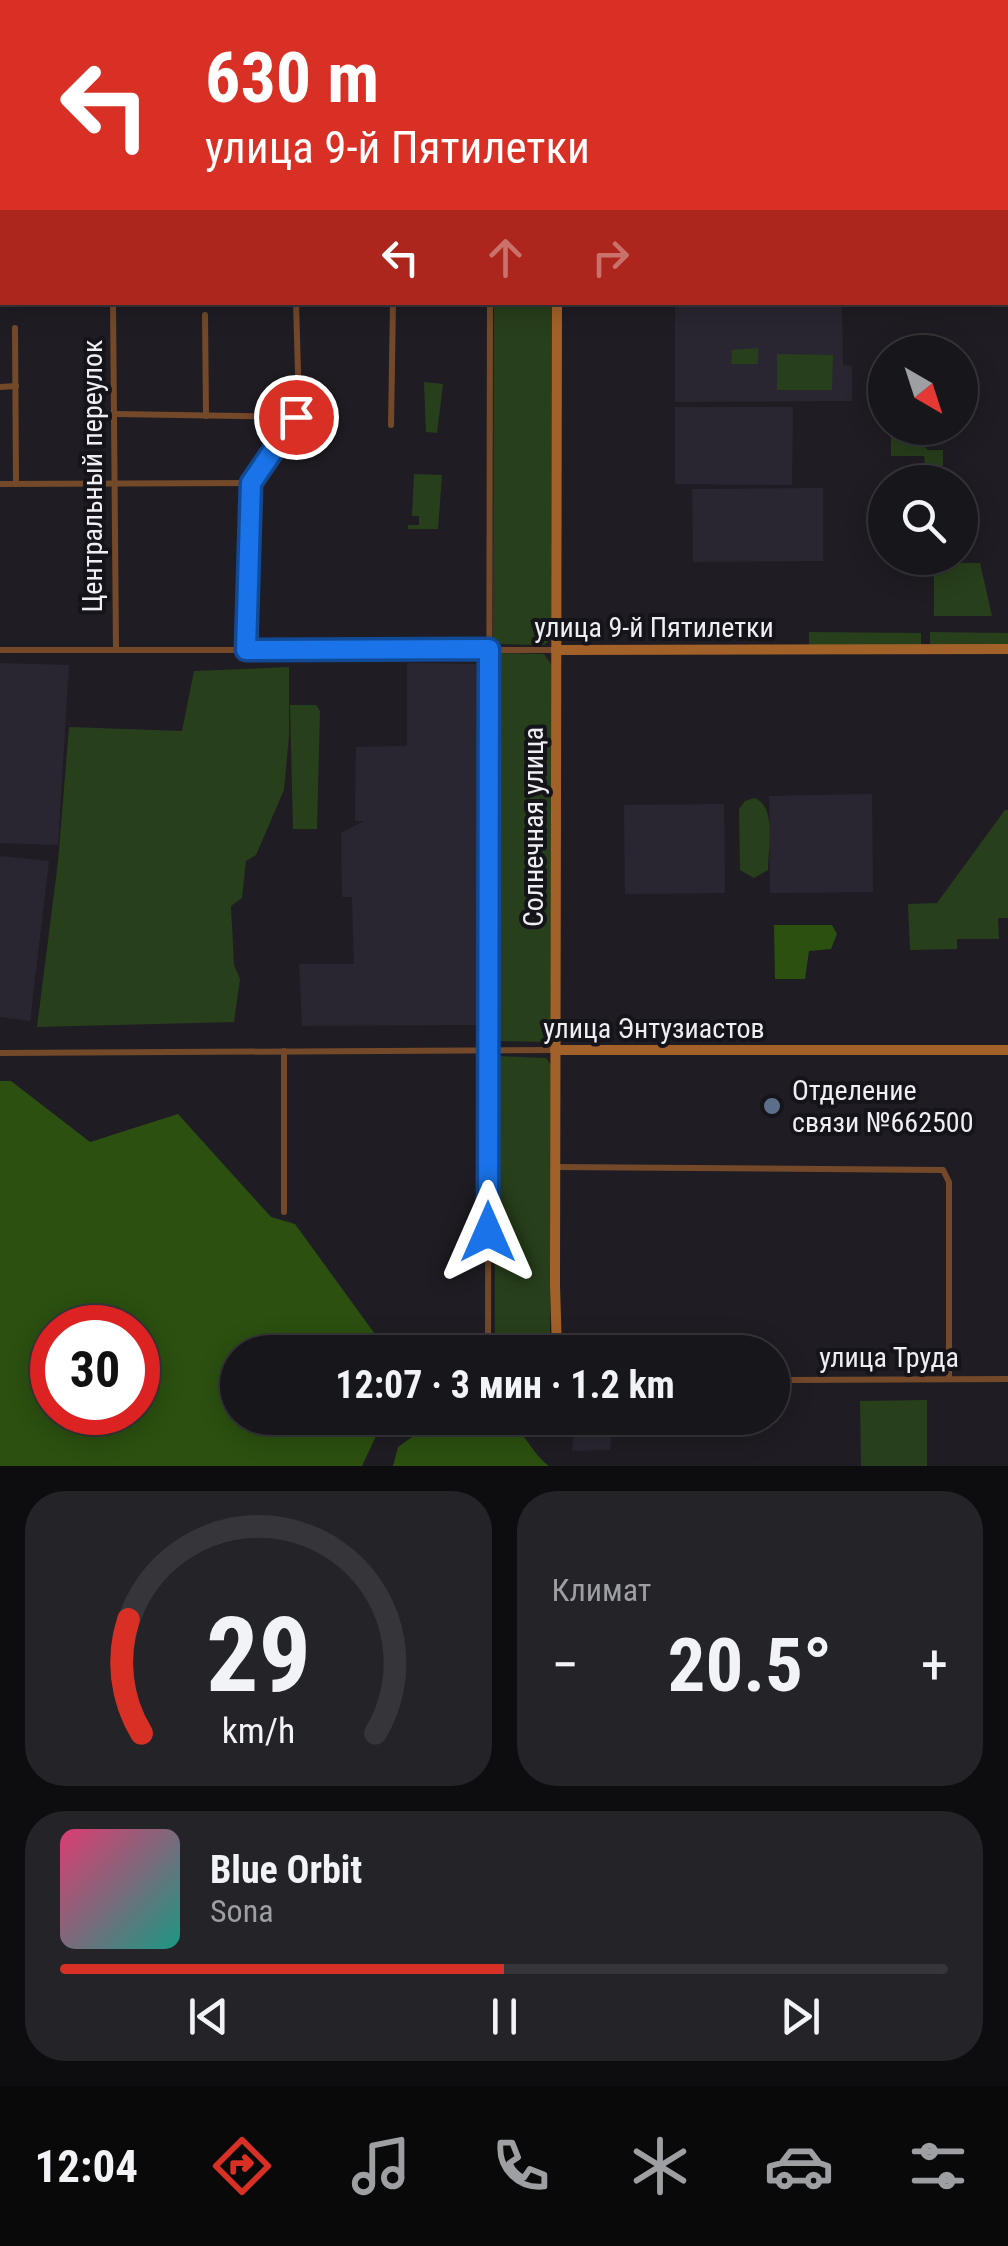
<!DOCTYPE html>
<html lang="ru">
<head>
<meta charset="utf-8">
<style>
	:root { --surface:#17161a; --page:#242327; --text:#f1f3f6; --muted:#9e9fa2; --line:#363539; --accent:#d93025 }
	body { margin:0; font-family:"Roboto Condensed",sans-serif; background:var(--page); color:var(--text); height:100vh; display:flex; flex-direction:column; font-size:38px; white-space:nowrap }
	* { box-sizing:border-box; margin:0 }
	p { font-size:32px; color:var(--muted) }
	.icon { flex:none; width:55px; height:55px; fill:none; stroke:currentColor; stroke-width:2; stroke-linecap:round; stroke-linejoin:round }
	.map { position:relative; height:1466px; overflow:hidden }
	.side { display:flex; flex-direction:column; gap:25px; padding:25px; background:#0d0c0e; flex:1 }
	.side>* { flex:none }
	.guide { position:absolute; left:0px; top:0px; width:1010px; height:305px; box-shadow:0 5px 25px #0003,0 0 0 2px var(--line); background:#d93025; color:#fff; overflow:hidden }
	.needle { width:65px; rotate:141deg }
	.tools { position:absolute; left:868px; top:335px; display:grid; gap:20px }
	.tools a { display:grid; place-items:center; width:110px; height:110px; border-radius:50%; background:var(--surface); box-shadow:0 5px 25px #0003,0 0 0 2px var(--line); font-size:50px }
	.speed { position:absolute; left:30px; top:1305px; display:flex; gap:20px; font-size:50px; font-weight:700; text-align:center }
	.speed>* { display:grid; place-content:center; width:130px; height:130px; border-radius:50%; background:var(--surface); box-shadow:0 5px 25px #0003,0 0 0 2px var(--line); line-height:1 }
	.speed .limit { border:15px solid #d22; background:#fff; color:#111 }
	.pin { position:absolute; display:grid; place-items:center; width:85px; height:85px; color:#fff; margin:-42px; border:5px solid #fff; border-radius:50%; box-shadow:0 2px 10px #0007 }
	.me { position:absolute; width:110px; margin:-55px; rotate:0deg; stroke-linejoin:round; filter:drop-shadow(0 0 8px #0008) }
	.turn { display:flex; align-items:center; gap:35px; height:210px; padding:0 40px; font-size:45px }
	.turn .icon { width:130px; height:130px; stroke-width:2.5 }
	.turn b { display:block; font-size:70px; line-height:85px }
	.lanes { display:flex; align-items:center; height:95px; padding:0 40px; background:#0003; justify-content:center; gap:50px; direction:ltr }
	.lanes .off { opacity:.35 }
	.big { font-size:75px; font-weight:700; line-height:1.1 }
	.side .widget { flex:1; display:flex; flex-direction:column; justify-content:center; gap:15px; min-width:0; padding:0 35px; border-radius:40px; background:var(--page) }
	.side .dial { align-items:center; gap:0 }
	.dial svg { height:260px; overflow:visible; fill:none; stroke:var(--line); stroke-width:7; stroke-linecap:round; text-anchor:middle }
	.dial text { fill:var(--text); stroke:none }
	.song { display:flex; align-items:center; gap:30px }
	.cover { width:120px; height:120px; border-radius:15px; background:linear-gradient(135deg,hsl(340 70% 55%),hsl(170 70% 35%)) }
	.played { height:10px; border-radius:5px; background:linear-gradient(90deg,var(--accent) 50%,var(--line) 50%) }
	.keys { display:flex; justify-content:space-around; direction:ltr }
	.heat { display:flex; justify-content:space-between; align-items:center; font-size:55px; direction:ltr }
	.side .tiles { flex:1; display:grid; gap:25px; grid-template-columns:1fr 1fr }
	.widget:last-child { grid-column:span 2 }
	.trip { position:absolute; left:220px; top:1335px; width:570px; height:100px; border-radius:50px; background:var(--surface); box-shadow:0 5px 25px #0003,0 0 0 2px var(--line); font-weight:700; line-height:100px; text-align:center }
	.tab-bar { display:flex; height:160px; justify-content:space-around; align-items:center; background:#09090a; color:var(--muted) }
	.tab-bar .icon { width:70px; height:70px }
	.tab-bar .current { color:var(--accent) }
	.tab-bar b { font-size:45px; color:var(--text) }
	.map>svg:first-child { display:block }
	.built { fill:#292631 }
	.green { fill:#283f1b }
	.forest { fill:#2b5010; fill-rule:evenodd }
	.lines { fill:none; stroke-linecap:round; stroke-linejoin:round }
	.street { stroke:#73492a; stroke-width:6 }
	.secondary { stroke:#a3612a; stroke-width:10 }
	.route-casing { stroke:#114b97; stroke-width:25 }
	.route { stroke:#1a73e8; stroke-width:18 }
	.service-dot { fill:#5c6f8a; stroke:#15141a; stroke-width:4 }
	.labels { text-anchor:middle; stroke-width:8; stroke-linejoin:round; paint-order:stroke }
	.street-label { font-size:28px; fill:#efeef2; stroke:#15141a }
	.poi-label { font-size:28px; fill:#efeef2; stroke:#15141a; text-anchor:start }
</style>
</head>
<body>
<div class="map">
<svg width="1008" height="1466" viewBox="0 0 1008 1466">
	<rect width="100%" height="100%" fill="#1f1d23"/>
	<g class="built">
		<path d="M 702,0 L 879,0 L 879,2 L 703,2 Z"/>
		<path d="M 675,303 L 842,303 L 843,365 L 852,366 L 852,401 L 675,402 Z"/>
		<path d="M 675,407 L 793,407 L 792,485 L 675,484 Z"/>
		<path d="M 823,488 L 823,561 L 693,562 L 692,489 Z"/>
		<path d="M 0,663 L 69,665 L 58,845 L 0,843 Z"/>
		<path d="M 407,663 L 482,664 L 477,1025 L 302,1026 L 299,964 L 354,964 L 352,897 L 342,897 L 341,833 L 364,821 L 355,821 L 356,747 L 407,746 Z"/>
		<path d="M 872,794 L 873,892 L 770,893 L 769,796 Z"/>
		<path d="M 724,804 L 725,893 L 625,894 L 624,805 Z"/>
		<path d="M 0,856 L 49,861 L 30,1021 L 0,1017 Z"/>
		<path d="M 575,1418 L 613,1418 L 610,1450 L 572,1451 Z"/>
	</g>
	<g class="green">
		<path d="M 494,303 L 552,303 L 552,638 L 544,645 L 502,644 L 493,639 Z"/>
		<path d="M 758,348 L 758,364 L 731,364 L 732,350 Z"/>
		<path d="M 777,354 L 833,355 L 832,390 L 777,390 Z"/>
		<path d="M 424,382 L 443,384 L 437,433 L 426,432 Z"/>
		<path d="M 891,429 L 901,429 L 928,450 L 943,450 L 943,466 L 925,466 L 924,456 L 891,456 Z"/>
		<path d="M 414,474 L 442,475 L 438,529 L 408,529 L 408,525 L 419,525 L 419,516 L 412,516 Z"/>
		<path d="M 934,563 L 980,563 L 992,616 L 934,616 Z"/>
		<path d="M 809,632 L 921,633 L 921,646 L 809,645 Z"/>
		<path d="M 930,632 L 1008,633 L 1008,646 L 930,646 Z"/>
		<path d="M 498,653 L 544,654 L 551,664 L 552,1035 L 547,1042 L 499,1041 L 493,1035 L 493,658 Z"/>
		<path d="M 289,667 L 289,736 L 284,790 L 256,855 L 246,861 L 242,898 L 231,906 L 234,965 L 240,979 L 234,1022 L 37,1027 L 58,862 L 69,727 L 182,731 L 194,671 Z"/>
		<path d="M 290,705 L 316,705 L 320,711 L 317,829 L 293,829 Z"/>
		<path d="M 754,798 C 777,805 768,849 768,870 L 754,878 L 740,870 L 739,809 L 745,801 Z"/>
		<path d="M 1005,810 L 1008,810 L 1008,918 L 998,918 L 999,939 L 957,939 L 957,949 L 910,950 L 908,904 L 937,903 Z"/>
		<path d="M 497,1056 L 546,1058 L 551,1065 L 550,1352 L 495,1352 L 494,1059 Z"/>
		<path d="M 927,1400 L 927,1466 L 861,1466 L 860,1401 Z"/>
	</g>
	<g class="forest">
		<path d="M 774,925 L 832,925 L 837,934 L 831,949 L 809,951 L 805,979 L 775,979 Z"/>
		<path d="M 0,1081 L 11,1081 L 90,1142 L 178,1114 L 271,1217 L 295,1224 L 388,1352 L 238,1352 L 238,1418 L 419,1418 L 398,1433 L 377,1434 L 362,1466 L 0,1466 ZM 52,1328 L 138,1328 L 138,1412 L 52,1412 Z"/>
		<path d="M 439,1418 C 467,1417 503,1411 523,1436 C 532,1447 537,1457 549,1466 L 393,1466 L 398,1447 Z"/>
	</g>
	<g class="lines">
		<g class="street">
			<path d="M 557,0 L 557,2"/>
			<path d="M 0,216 L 2,216"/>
			<path d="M 113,302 L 116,649"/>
			<path d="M 205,315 L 206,416"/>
			<path d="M 15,328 L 16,484"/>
			<path d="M 0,387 L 16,386"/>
			<path d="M 115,414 L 295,417"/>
			<path d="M 391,425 L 393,302"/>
			<path d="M 0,484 L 251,483"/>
			<path d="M 246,649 L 251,483 L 295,417 L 299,407 L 296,302"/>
			<path d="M 0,650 L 555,650"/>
			<path d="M 284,1051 L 284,1212"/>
			<path d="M 0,1053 L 555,1050"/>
			<path d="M 556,1167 L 943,1170 L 949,1182 L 949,1379"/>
			<path d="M 488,1352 L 490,302"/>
			<path d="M 772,1372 L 789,1380 L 1008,1379"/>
		</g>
		<g class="secondary">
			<path d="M 492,2 L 492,0"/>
			<path d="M 557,302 L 555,1285 L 557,1352"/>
			<path d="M 556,650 L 1008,649"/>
			<path d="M 555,1050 L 1008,1050"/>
		</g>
	</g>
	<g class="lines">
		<defs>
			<path id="route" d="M 296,417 L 251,483 L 246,650 L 489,649 L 488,1232"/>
		</defs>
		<use href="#route" class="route-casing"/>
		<use href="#route" class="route"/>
	</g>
	<circle class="service-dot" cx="772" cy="1106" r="10"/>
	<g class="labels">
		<g class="street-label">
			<text transform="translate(92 476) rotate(-90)" y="10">Центральный переулок</text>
			<text x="654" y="637">улица 9-й Пятилетки</text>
			<text transform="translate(533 827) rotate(-90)" y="10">Солнечная улица</text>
			<text x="654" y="1038">улица Энтузиастов</text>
			<text x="889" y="1367">улица Труда</text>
		</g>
		<g class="poi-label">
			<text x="792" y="1100">Отделение<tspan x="792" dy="32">связи №662500</tspan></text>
		</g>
	</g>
</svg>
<div class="tools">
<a><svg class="needle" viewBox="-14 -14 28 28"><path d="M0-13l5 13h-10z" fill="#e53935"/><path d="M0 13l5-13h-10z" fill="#9e9fa2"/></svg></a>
<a><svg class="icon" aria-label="search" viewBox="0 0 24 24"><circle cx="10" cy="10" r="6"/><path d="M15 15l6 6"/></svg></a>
</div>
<div class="speed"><div class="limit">30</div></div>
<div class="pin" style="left:296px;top:417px;background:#d93025"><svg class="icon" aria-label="arrive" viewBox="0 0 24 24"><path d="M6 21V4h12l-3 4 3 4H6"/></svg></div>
<svg class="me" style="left:488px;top:1232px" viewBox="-20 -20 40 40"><path d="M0-17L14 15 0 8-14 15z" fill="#1a73e8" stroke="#fff" stroke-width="4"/></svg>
<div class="trip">12:07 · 3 мин · 1.2 km</div>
<div class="guide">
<div class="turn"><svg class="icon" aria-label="left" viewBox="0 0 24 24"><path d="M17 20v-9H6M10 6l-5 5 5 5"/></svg><div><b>630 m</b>улица 9-й Пятилетки</div></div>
<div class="lanes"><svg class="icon" aria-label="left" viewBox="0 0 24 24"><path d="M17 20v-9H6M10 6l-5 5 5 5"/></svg><svg class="icon off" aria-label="ahead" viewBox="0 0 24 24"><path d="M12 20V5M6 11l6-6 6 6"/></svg><svg class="icon off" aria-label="right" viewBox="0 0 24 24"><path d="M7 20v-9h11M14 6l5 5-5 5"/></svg></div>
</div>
</div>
<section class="side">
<div class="tiles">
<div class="widget dial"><svg viewBox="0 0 100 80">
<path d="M14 69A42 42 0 1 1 86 69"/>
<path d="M14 69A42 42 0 0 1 10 34" stroke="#d93025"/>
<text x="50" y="56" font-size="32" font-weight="700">29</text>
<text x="50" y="72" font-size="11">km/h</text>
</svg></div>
<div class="widget"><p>Климат</p>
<div class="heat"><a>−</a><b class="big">20.5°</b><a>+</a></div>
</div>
<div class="widget">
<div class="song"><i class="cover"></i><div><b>Blue Orbit</b><p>Sona</p></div></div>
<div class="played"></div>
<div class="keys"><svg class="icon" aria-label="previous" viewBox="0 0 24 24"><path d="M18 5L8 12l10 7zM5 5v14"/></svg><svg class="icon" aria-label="pause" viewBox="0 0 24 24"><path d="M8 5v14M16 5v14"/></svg><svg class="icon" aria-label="next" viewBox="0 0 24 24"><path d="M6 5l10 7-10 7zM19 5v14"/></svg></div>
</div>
</div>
</section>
<nav class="tab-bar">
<b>12:04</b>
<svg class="icon current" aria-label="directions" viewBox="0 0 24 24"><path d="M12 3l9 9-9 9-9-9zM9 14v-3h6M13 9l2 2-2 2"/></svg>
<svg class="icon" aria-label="music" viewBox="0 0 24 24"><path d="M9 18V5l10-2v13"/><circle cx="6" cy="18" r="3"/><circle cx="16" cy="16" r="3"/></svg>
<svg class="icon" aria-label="phone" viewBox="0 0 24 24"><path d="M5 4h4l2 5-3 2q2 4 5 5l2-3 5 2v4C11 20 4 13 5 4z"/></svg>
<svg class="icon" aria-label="climate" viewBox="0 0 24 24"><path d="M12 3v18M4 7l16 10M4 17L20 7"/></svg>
<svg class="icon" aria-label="car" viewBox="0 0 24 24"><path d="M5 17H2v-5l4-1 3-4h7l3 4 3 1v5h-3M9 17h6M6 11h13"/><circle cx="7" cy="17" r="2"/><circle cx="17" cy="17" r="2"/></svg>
<svg class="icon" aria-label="filters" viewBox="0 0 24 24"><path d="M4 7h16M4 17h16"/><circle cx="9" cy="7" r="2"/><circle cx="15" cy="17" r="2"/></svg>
</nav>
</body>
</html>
